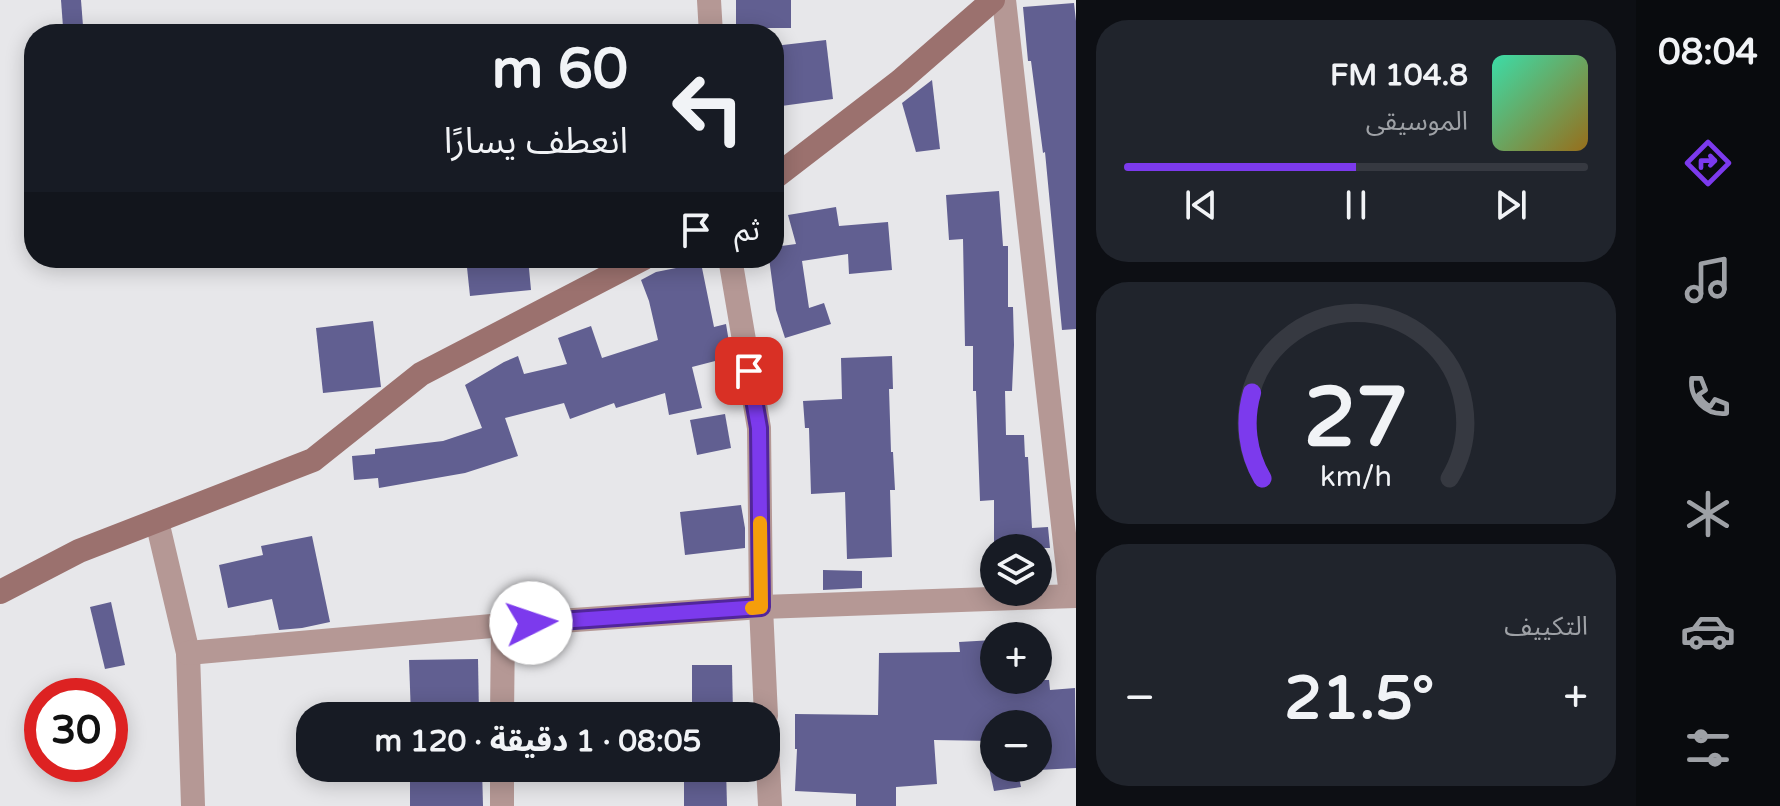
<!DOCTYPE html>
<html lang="ar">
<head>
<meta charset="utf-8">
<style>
	:root { --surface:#171b24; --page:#20242c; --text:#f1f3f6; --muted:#9ea1a6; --line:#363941; --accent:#7c3aed }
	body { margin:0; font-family:"Varela Round","Noto Sans Arabic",sans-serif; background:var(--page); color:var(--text); direction:rtl; height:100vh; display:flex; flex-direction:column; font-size:30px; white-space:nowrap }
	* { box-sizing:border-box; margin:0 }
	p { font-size:26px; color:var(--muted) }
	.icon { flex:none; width:44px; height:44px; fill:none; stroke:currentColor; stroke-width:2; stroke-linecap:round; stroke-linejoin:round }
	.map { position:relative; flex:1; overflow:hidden; direction:ltr }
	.panel { display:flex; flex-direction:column; gap:20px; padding:20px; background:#0d0f14; width:560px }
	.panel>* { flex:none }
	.top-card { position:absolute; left:24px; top:24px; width:760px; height:244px; border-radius:32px; box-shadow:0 4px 20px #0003; direction:rtl; background:#171b24; color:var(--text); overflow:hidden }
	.controls { position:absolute; left:980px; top:534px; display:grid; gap:16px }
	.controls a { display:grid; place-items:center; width:72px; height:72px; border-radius:50%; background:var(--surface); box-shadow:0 4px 20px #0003; font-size:40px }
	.speed { position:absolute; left:24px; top:678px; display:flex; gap:16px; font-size:40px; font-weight:700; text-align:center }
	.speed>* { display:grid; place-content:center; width:104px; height:104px; border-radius:50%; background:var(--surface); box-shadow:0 4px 20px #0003; line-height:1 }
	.speed .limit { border:12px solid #d22; background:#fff; color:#111 }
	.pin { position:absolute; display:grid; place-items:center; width:68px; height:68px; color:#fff; margin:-34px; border-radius:16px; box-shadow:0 4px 12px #0006 }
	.me { position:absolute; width:88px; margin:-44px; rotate:86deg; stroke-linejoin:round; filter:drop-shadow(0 0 6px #0008) }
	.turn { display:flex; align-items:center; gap:28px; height:168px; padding:0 24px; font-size:36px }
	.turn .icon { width:104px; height:104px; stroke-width:2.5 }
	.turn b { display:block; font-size:56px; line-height:68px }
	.then { display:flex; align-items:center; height:76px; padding:0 24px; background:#0003; gap:16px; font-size:30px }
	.big { font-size:60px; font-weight:800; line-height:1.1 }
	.panel .tile { flex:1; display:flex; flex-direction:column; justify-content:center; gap:12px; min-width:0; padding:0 28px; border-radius:32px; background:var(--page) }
	.panel .dial { align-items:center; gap:0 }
	.dial svg { height:208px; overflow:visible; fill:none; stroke:var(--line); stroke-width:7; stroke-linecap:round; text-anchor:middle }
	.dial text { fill:var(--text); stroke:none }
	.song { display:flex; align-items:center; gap:24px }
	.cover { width:96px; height:96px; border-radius:12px; background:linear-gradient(135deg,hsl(160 70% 55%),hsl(40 70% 35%)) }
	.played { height:8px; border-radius:4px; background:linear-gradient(90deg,var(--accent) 50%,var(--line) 50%) }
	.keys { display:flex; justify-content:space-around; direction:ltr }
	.heat { display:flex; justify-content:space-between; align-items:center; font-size:44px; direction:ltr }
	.trip { position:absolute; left:296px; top:702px; width:484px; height:80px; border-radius:32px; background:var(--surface); box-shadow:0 4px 20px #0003; font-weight:800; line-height:80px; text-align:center; direction:rtl }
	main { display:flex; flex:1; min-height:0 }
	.dock { display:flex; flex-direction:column; width:144px; justify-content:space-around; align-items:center; background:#090b0e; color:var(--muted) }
	.dock .icon { width:56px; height:56px }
	.dock .active { color:var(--accent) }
	.dock b { font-size:36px; color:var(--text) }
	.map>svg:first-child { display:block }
	.building { fill:#615f91 }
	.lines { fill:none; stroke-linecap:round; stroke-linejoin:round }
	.street { stroke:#b59895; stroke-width:24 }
	.secondary { stroke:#9b716e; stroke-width:24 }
	.route-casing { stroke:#51269a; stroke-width:20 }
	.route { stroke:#7c3aed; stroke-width:14 }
	.slow { stroke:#f59e0b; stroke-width:14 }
</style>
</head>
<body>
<main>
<nav class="dock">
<b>08:04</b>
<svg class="icon active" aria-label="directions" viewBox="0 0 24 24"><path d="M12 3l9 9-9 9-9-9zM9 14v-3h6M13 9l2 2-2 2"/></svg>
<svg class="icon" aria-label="music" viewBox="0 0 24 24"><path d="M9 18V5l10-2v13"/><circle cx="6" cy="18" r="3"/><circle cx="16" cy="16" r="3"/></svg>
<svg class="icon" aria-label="phone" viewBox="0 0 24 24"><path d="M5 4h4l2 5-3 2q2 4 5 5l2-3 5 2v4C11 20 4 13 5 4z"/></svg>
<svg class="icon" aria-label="climate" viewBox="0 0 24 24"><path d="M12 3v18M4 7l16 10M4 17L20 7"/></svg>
<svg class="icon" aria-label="car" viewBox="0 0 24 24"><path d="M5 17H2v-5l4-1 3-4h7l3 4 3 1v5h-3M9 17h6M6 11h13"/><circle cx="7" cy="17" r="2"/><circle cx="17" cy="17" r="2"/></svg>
<svg class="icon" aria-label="filters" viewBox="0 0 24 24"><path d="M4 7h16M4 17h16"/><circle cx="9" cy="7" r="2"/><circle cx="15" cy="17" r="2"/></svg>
</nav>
<section class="panel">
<div class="tile">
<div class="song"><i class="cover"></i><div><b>104.8 FM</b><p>الموسيقى</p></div></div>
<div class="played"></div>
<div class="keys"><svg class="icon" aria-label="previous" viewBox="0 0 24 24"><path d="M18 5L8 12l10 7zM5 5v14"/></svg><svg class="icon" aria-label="pause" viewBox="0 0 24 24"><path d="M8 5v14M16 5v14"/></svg><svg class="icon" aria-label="next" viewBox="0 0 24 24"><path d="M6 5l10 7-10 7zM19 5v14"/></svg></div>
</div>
<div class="tile dial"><svg viewBox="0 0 100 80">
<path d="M14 69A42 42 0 1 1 86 69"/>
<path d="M14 69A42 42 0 0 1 10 36" stroke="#7c3aed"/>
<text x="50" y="56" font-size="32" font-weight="700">27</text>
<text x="50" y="72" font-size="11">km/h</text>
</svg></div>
<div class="tile"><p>التكييف</p>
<div class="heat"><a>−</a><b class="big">21.5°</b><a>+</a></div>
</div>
</section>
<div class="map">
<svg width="1076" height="806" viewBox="0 0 1076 806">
	<rect width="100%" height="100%" fill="#e7e7ea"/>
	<g class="building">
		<path d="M 61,0 L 81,0 L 83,26 L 63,27 Z"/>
		<rect x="736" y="0" width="55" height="28"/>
		<path d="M 1074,3 L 1076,21 L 1076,329 L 1062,330 L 1045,152 L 1043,153 L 1031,61 L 1028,61 L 1023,7 Z"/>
		<path d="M 826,40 L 833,99 L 774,107 L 774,46 Z"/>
		<path d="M 932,80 L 940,149 L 916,152 L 902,103 Z"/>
		<path d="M 999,191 L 1003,246 L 1008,246 L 1008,307 L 1013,307 L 1014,345 L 1012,391 L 1005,391 L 1006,435 L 1024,435 L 1025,457 L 1028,457 L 1032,528 L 1048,527 L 1050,548 L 994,548 L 994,500 L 980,501 L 976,391 L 973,391 L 973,346 L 965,346 L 963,239 L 949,240 L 946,195 Z"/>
		<path d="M 836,207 L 839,226 L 888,222 L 892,270 L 849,274 L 848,254 L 802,261 L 809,308 L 824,303 L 831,324 L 785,338 L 776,310 L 769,258 L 774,258 L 774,247 L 796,244 L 788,215 Z"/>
		<path d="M 466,258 L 528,258 L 531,290 L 470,296 Z"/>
		<path d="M 701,263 L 714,327 L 726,324 L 731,354 L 719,358 L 719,360 L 692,367 L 702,408 L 669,415 L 665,393 L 616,408 L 614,403 L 570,419 L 564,403 L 505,418 L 518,456 L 465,473 L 379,488 L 378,478 L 354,480 L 352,456 L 375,454 L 375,449 L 443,441 L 482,428 L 465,385 L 504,362 L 518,356 L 524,374 L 567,364 L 558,338 L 591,326 L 602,358 L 658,340 L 649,301 L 641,280 L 656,272 Z"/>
		<path d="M 373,321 L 381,387 L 323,393 L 316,328 Z"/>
		<path d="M 892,356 L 893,389 L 889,389 L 891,452 L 893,452 L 895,490 L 890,490 L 892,557 L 847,559 L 845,492 L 811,494 L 809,428 L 805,428 L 803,401 L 842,399 L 841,358 Z"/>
		<path d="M 725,414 L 731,448 L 697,455 L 690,420 Z"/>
		<path d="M 741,505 L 745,528 L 745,548 L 685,555 L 680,512 Z"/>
		<path d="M 312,536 L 330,622 L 302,628 L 279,630 L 272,599 L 228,608 L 219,565 L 263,555 L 261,546 Z"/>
		<path d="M 823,570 L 862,571 L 862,588 L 823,590 Z"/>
		<path d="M 111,602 L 125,665 L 105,669 L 90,607 Z"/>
		<path d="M 994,640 L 994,680 L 1049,680 L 1050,690 L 1075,688 L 1076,768 L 1038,770 L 1038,724 L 994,724 L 994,741 L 934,740 L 937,784 L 896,787 L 896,806 L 856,806 L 856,794 L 795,791 L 797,749 L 795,749 L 795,714 L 878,715 L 879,653 L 960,652 L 959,642 Z"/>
		<path d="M 478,659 L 479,716 L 411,716 L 409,660 Z"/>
		<path d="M 692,665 L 732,665 L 733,715 L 692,715 Z"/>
		<path d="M 410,768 L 482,768 L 483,806 L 410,806 Z"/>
		<path d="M 684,768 L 726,768 L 727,806 L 684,806 Z"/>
		<path d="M 989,768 L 1017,768 L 1021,787 L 994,791 Z"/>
	</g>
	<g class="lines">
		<g class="street">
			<path d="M 709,0 L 711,34"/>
			<path d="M 1004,0 L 1071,596"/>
			<path d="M 730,258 L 759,428 L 761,607 L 766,716"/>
			<path d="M 157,521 L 188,653 L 193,806"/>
			<path d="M 188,653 L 503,625 L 761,607 L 1076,596"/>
			<path d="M 502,716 L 503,625"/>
			<path d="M 766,725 L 770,806"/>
			<path d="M 502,806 L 502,768"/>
		</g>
		<g class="secondary">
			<path d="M 774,178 L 900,81 L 993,0"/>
			<path d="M 0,592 L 79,551 L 313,460 L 421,374 L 644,258"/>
		</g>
	</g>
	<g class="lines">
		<defs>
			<path id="route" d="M 531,623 L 761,607 L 759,428 L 749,371"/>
		</defs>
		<use href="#route" class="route-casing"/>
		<use href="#route" class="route"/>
		<path class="slow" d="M 752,608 L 761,607 L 760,523"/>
	</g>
</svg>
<div class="controls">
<a><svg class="icon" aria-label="layers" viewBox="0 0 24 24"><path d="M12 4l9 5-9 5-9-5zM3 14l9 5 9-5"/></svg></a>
<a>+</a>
<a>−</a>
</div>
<div class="speed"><div class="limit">30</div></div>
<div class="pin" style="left:749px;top:371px;background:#d93025"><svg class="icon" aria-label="arrive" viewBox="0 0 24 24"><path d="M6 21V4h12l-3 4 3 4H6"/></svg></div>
<svg class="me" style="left:531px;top:623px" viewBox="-20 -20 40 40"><circle r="19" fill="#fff"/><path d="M0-13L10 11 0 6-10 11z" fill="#7c3aed"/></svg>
<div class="trip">08:05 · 1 دقيقة · 120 m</div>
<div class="top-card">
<div class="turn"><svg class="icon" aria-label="left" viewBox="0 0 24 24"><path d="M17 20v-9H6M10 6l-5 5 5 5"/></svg><div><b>60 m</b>انعطف يسارًا</div></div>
<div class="then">ثم<svg class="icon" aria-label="arrive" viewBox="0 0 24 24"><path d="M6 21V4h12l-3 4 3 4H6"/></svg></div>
</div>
</div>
</main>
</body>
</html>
